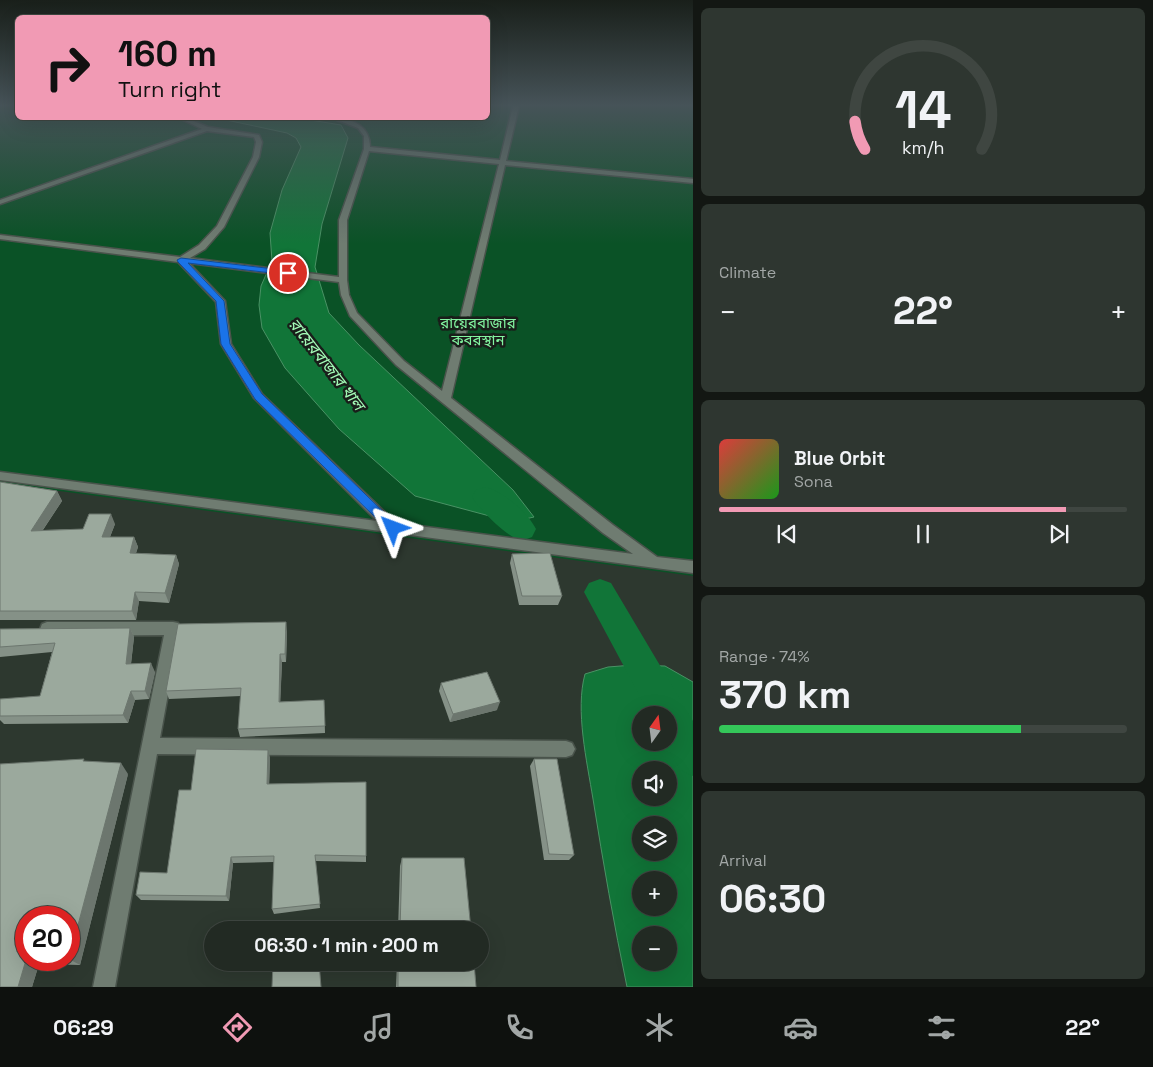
<!DOCTYPE html>
<html lang="en">
<head>
<meta charset="utf-8">
<style>
	:root { --surface:#222a23; --page:#2e3630; --text:#f1f3f6; --muted:#a2a7a6; --line:#3f4641; --accent:#f19ab4 }
	body { margin:0; font-family:"Space Grotesk","Noto Sans Bengali",sans-serif; background:var(--page); color:var(--text); height:100vh; display:flex; flex-direction:column; font-size:19px; white-space:nowrap }
	* { box-sizing:border-box; margin:0 }
	p { font-size:16px; color:var(--muted) }
	.icon { flex:none; width:28px; height:28px; fill:none; stroke:currentColor; stroke-width:2; stroke-linecap:round; stroke-linejoin:round }
	.map { position:relative; flex:1; overflow:hidden }
	.side { display:flex; flex-direction:column; gap:8px; padding:8px; background:#131713; width:460px }
	.side>* { flex:none }
	.top-card { position:absolute; left:15px; top:15px; width:475px; height:105px; border-radius:8px; box-shadow:0 5px 20px #0002,0 0 0 1px var(--line); background:#f19ab4; color:#111; overflow:hidden }
	.needle { width:32px; rotate:14deg }
	.controls { position:absolute; left:632px; top:706px; display:grid; gap:10px }
	.controls a { display:grid; place-items:center; width:45px; height:45px; border-radius:50%; background:var(--surface); box-shadow:0 5px 20px #0002,0 0 0 1px var(--line); font-size:25px }
	.speed { position:absolute; left:15px; top:906px; display:flex; gap:10px; font-size:25px; font-weight:700; text-align:center }
	.speed>* { display:grid; place-content:center; width:65px; height:65px; border-radius:50%; background:var(--surface); box-shadow:0 5px 20px #0002,0 0 0 1px var(--line); line-height:1 }
	.speed .limit { border:8px solid #d22; background:#fff; color:#111 }
	.pin { position:absolute; display:grid; place-items:center; width:42px; height:42px; color:#fff; margin:-21px; border:2px solid #fff; border-radius:50%; box-shadow:0 1px 5px #0007 }
	.me { position:absolute; width:55px; margin:-28px; rotate:314deg; stroke-linejoin:round; filter:drop-shadow(0 0 4px #0008) }
	.turn { display:flex; align-items:center; gap:18px; height:105px; padding:0 20px; font-size:22px }
	.turn .icon { width:65px; height:65px; stroke-width:2.5 }
	.turn b { display:block; font-size:35px; line-height:42px }
	.big { font-size:38px; font-weight:600; line-height:1.1 }
	.side .tile { flex:1; display:flex; flex-direction:column; justify-content:center; gap:8px; min-width:0; padding:0 18px; border-radius:8px; background:var(--page) }
	.side .dial { align-items:center; gap:0 }
	.dial svg { height:130px; overflow:visible; fill:none; stroke:var(--line); stroke-width:7; stroke-linecap:round; text-anchor:middle }
	.dial text { fill:var(--text); stroke:none }
	.song { display:flex; align-items:center; gap:15px }
	.cover { width:60px; height:60px; border-radius:8px; background:linear-gradient(135deg,hsl(0 70% 55%),hsl(120 70% 35%)) }
	.played { height:5px; border-radius:2px; background:linear-gradient(90deg,var(--accent) 85%,var(--line) 85%) }
	.keys { display:flex; justify-content:space-around; direction:ltr }
	.heat { display:flex; justify-content:space-between; align-items:center; font-size:28px; direction:ltr }
	.charge { height:8px; border-radius:4px; background:linear-gradient(90deg,#34c759 74%,var(--line) 0) }
	.trip { position:absolute; left:204px; top:921px; width:285px; height:50px; border-radius:25px; background:var(--surface); box-shadow:0 5px 20px #0002,0 0 0 1px var(--line); font-weight:600; line-height:50px; text-align:center }
	.dock { display:flex; height:80px; justify-content:space-around; align-items:center; background:#0e110e; color:var(--muted) }
	.dock .icon { width:35px; height:35px }
	.dock .on { color:var(--accent) }
	.dock b { font-size:22px; color:var(--text) }
	main { display:flex; flex:1; min-height:0 }
	.map>svg:first-child { display:block }
	.green { fill:#0a5226 }
	.water { fill:#117538; stroke:#4a9265; fill-rule:evenodd }
	.lines { fill:none; stroke-linecap:round; stroke-linejoin:round }
	.canal { fill:#117538; fill-rule:evenodd }
	.minor-casing { stroke:#49534b; stroke-width:3 }
	.minor { fill:#6f7c71; fill-rule:evenodd }
	.wall { fill:#859187; fill-rule:evenodd }
	.shaded-wall { fill:#6c766e }
	.building { fill:#9ba99d; stroke:#6c766e }
	.route { fill:#1a73e8; stroke:#114b97 }
	.labels { text-anchor:middle; stroke-width:5; stroke-linejoin:round; paint-order:stroke }
	.far-park-label { font-size:15px; fill:#82f5a0; stroke:#191e1a }
	.far-water-label { font-size:16px; font-style:italic; fill:#a4fdb8; stroke:#191e1a }
</style>
</head>
<body>
<main>
<div class="map">
<svg width="693" height="987" viewBox="0 0 693 987">
	<rect width="100%" height="100%" fill="#2d382f"/>
	<path class="green" d="M 0,106 L 17,106 L 18,118 L 488,118 L 488,106 L 693,106 L 693,576 L 0,483 Z"/>
	<g class="water">
		<path d="M 217,118 L 298,118 L 341,125 L 348,138 L 322,224 L 315,267 L 329,313 L 359,345 L 513,490 L 534,517 L 512,522 L 415,496 L 339,429 L 285,368 L 262,328 L 259,305 L 261,286 L 272,261 L 270,233 L 282,190 L 301,147 L 296,138 L 287,133 Z"/>
		<path d="M 633,665 L 665,666 L 693,682 L 693,987 L 627,987 C 614,925 603,862 593,799 C 587,762 575,710 585,674 L 608,667 ZM 641,715 L 669,715 L 669,742 L 641,742 ZM 641,770 L 669,770 L 669,798 L 641,798 ZM 641,825 L 669,825 L 669,852 L 641,852 ZM 641,880 L 669,880 L 669,908 L 641,908 ZM 641,935 L 669,935 L 669,962 L 641,962 Z"/>
	</g>
	<g class="lines">
		<g class="canal">
			<path d="M 486,487 C 504,492 528,513 536,529 L 532,537 C 529,538 524,540 520,540 C 508,538 478,508 472,497 L 476,490 Z"/>
			<path d="M 600,579 L 611,583 L 693,721 L 693,776 L 680,770 L 665,742 L 669,742 L 669,715 L 650,715 L 584,592 L 589,583 Z"/>
		</g>
		<defs>
			<g id="minor">
				<path d="M 513,106 L 519,106 L 506,161 L 693,179 L 693,183 L 505,165 L 451,398 L 613,525 L 657,557 L 693,561 L 693,573 L 0,480 L 0,472 L 377,521 L 254,398 L 221,344 L 216,302 L 178,262 L 0,239 L 0,235 L 180,257 L 199,245 L 217,226 L 253,157 L 256,142 L 254,137 L 207,131 L 0,204 L 0,200 L 202,129 L 179,118 L 186,118 L 208,127 L 259,135 L 262,142 L 259,157 L 224,227 L 205,249 L 190,258 L 339,277 L 339,220 L 364,149 L 364,136 L 358,128 L 332,118 C 353,118 370,126 370,147 L 500,160 ZM 369,151 L 499,164 L 442,391 L 404,361 L 357,313 L 349,295 L 347,280 L 347,220 ZM 189,263 L 339,282 L 341,295 L 350,316 L 396,365 L 603,533 L 633,554 L 396,523 L 262,394 L 231,344 L 225,301 Z"/>
				<path d="M 47,622 L 173,622 L 178,623 L 180,628 L 160,738 L 566,741 L 572,743 L 575,749 L 572,755 L 566,757 L 157,754 L 115,987 L 93,987 L 164,635 L 47,636 L 42,634 L 40,629 L 42,624 Z"/>
			</g>
		</defs>
		<use href="#minor" class="minor-casing"/>
		<use href="#minor" class="minor"/>
	</g>
	<g class="wall">
		<path d="M 0,482 L 57,491 L 62,501 L 43,530 L 83,529 L 115,524 L 110,537 L 134,537 L 138,547 L 136,553 L 176,555 L 179,564 L 169,603 L 139,601 L 136,620 L 0,620 Z"/>
		<path d="M 512,554 L 562,596 L 558,605 L 519,605 L 510,563 Z"/>
		<path d="M 130,628 L 134,637 L 131,664 L 155,672 L 149,699 L 135,700 L 128,723 L 4,724 L 0,720 L 0,716 L 40,696 L 52,652 L 0,657 L 0,629 Z"/>
		<path d="M 287,631 L 286,662 L 282,662 L 280,702 L 324,700 L 325,733 L 240,737 L 238,729 L 241,696 L 169,699 L 166,691 Z"/>
		<path d="M 441,683 L 497,710 L 450,722 L 439,691 Z"/>
		<path d="M 270,757 L 269,784 L 366,856 L 366,862 L 315,861 L 320,908 L 274,914 L 272,909 L 274,862 L 233,863 L 229,901 L 141,900 L 136,895 L 167,873 Z"/>
		<path d="M 534,759 L 574,855 L 569,860 L 544,860 L 530,766 Z"/>
		<path d="M 128,774 L 80,965 L 39,964 L 32,987 L 0,987 ZM 69,918 L 69,960 L 26,960 Z"/>
		<path d="M 402,858 L 471,930 L 398,930 L 400,866 Z"/>
		<path d="M 397,962 L 474,962 L 476,987 L 396,987 Z"/>
	</g>
	<g class="shaded-wall">
		<path d="M 57,491 L 62,501 L 36,540 L 31,531 Z"/>
		<path d="M 111,514 L 115,524 L 106,547 L 102,537 Z"/>
		<path d="M 134,537 L 138,547 L 133,562 L 130,553 Z"/>
		<path d="M 176,555 L 179,564 L 169,603 L 165,593 Z"/>
		<path d="M 135,592 L 139,601 L 136,620 L 132,611 Z"/>
		<path d="M 286,622 L 287,631 L 286,662 L 285,654 Z"/>
		<path d="M 130,628 L 134,637 L 130,672 L 126,664 Z"/>
		<path d="M 280,654 L 282,662 L 280,710 L 279,702 Z"/>
		<path d="M 151,663 L 155,672 L 149,699 L 145,691 Z"/>
		<path d="M 131,691 L 135,700 L 128,723 L 123,715 Z"/>
		<path d="M 500,702 L 497,710 L 450,722 L 453,714 Z"/>
		<path d="M 268,750 L 270,757 L 269,791 L 267,784 Z"/>
		<path d="M 121,763 L 128,774 L 80,965 L 69,959 Z"/>
		<path d="M 231,857 L 233,863 L 229,901 L 226,896 Z"/>
		<path d="M 26,960 L 31,960 L 39,964 L 32,987 L 18,987 Z"/>
	</g>
	<g class="building">
		<path d="M 0,482 L 57,491 L 31,531 L 83,529 L 89,514 L 111,514 L 102,537 L 134,537 L 130,553 L 176,555 L 165,593 L 135,592 L 132,611 L 0,611 Z"/>
		<path d="M 550,553 L 562,596 L 522,596 L 512,554 Z"/>
		<path d="M 286,622 L 285,654 L 280,654 L 279,702 L 324,700 L 325,726 L 238,729 L 241,688 L 166,691 L 178,624 Z"/>
		<path d="M 130,628 L 126,664 L 151,663 L 145,691 L 131,691 L 123,715 L 0,716 L 0,699 L 40,696 L 55,643 L 0,647 L 0,629 Z"/>
		<path d="M 487,672 L 500,702 L 453,714 L 441,683 Z"/>
		<path d="M 196,749 L 268,750 L 267,784 L 366,782 L 366,856 L 315,855 L 320,904 L 272,909 L 274,856 L 231,857 L 226,896 L 136,895 L 140,872 L 167,873 L 179,790 L 191,790 Z"/>
		<path d="M 84,759 L 83,761 L 121,763 L 69,959 L 69,918 L 26,918 L 26,960 L 18,987 L 0,987 L 0,764 Z"/>
		<path d="M 534,759 L 557,759 L 574,855 L 549,854 Z"/>
		<path d="M 402,858 L 464,858 L 471,930 L 400,930 Z"/>
		<path d="M 273,962 L 319,962 L 321,987 L 272,987 Z"/>
		<path d="M 398,962 L 474,962 L 476,987 L 398,987 Z"/>
	</g>
	<linearGradient id="sky" x2="0" y2="1"><stop stop-color="#191f1a"/><stop offset="0.43" stop-color="#465358"/><stop offset="1" stop-color="#465358" stop-opacity="0"/></linearGradient>
	<rect width="693" height="244" fill="url(#sky)"/>
	<path class="route" d="M 181,258 L 291,271 L 291,274 L 288,275 L 188,263 L 224,301 L 230,344 L 262,394 L 397,525 L 397,531 L 389,531 L 255,399 L 221,344 L 216,301 L 178,262 L 177,260 Z"/>
	<g class="labels">
		<g class="far-park-label">
			<text x="478" y="328">রায়েরবাজার<tspan x="478" dy="17">কবরস্থান</tspan></text>
		</g>
		<g class="far-water-label">
			<text transform="translate(327 364) rotate(52)" y="6">রায়েরবাজার খাল</text>
		</g>
	</g>
</svg>
<div class="controls">
<a><svg class="needle" viewBox="-14 -14 28 28"><path d="M0-13l5 13h-10z" fill="#e53935"/><path d="M0 13l5-13h-10z" fill="#a2a7a6"/></svg></a>
<a><svg class="icon" aria-label="sound" viewBox="0 0 24 24"><path d="M4 9h4l5-4v14l-5-4H4zM17 9q2 3 0 6"/></svg></a>
<a><svg class="icon" aria-label="layers" viewBox="0 0 24 24"><path d="M12 4l9 5-9 5-9-5zM3 14l9 5 9-5"/></svg></a>
<a>+</a>
<a>−</a>
</div>
<div class="speed"><div class="limit">20</div></div>
<div class="pin" style="left:288px;top:273px;background:#d93025"><svg class="icon" aria-label="arrive" viewBox="0 0 24 24"><path d="M6 21V4h12l-3 4 3 4H6"/></svg></div>
<svg class="me" style="left:393px;top:528px" viewBox="-20 -20 40 40"><path d="M0-17L14 15 0 8-14 15z" fill="#1a73e8" stroke="#fff" stroke-width="4"/></svg>
<div class="trip">06:30 · 1 min · 200 m</div>
<div class="top-card">
<div class="turn"><svg class="icon" aria-label="right" viewBox="0 0 24 24"><path d="M7 20v-9h11M14 6l5 5-5 5"/></svg><div><b>160 m</b>Turn right</div></div>
</div>
</div>
<section class="side">
<div class="tile dial"><svg viewBox="0 0 100 80">
<path d="M14 69A42 42 0 1 1 86 69"/>
<path d="M14 69A42 42 0 0 1 8 52" stroke="#f19ab4"/>
<text x="50" y="56" font-size="32" font-weight="700">14</text>
<text x="50" y="72" font-size="11">km/h</text>
</svg></div>
<div class="tile"><p>Climate</p>
<div class="heat"><a>−</a><b class="big">22°</b><a>+</a></div>
</div>
<div class="tile">
<div class="song"><i class="cover"></i><div><b>Blue Orbit</b><p>Sona</p></div></div>
<div class="played"></div>
<div class="keys"><svg class="icon" aria-label="previous" viewBox="0 0 24 24"><path d="M18 5L8 12l10 7zM5 5v14"/></svg><svg class="icon" aria-label="pause" viewBox="0 0 24 24"><path d="M8 5v14M16 5v14"/></svg><svg class="icon" aria-label="next" viewBox="0 0 24 24"><path d="M6 5l10 7-10 7zM19 5v14"/></svg></div>
</div>
<div class="tile"><p>Range · 74%</p><b class="big">370 km</b><div class="charge"></div></div>
<div class="tile"><p>Arrival</p><b class="big">06:30</b></div>
</section>
</main>
<nav class="dock">
<b>06:29</b>
<svg class="icon on" aria-label="directions" viewBox="0 0 24 24"><path d="M12 3l9 9-9 9-9-9zM9 14v-3h6M13 9l2 2-2 2"/></svg>
<svg class="icon" aria-label="music" viewBox="0 0 24 24"><path d="M9 18V5l10-2v13"/><circle cx="6" cy="18" r="3"/><circle cx="16" cy="16" r="3"/></svg>
<svg class="icon" aria-label="phone" viewBox="0 0 24 24"><path d="M5 4h4l2 5-3 2q2 4 5 5l2-3 5 2v4C11 20 4 13 5 4z"/></svg>
<svg class="icon" aria-label="climate" viewBox="0 0 24 24"><path d="M12 3v18M4 7l16 10M4 17L20 7"/></svg>
<svg class="icon" aria-label="car" viewBox="0 0 24 24"><path d="M5 17H2v-5l4-1 3-4h7l3 4 3 1v5h-3M9 17h6M6 11h13"/><circle cx="7" cy="17" r="2"/><circle cx="17" cy="17" r="2"/></svg>
<svg class="icon" aria-label="filters" viewBox="0 0 24 24"><path d="M4 7h16M4 17h16"/><circle cx="9" cy="7" r="2"/><circle cx="15" cy="17" r="2"/></svg>
<b>22°</b>
</nav>
</body>
</html>
